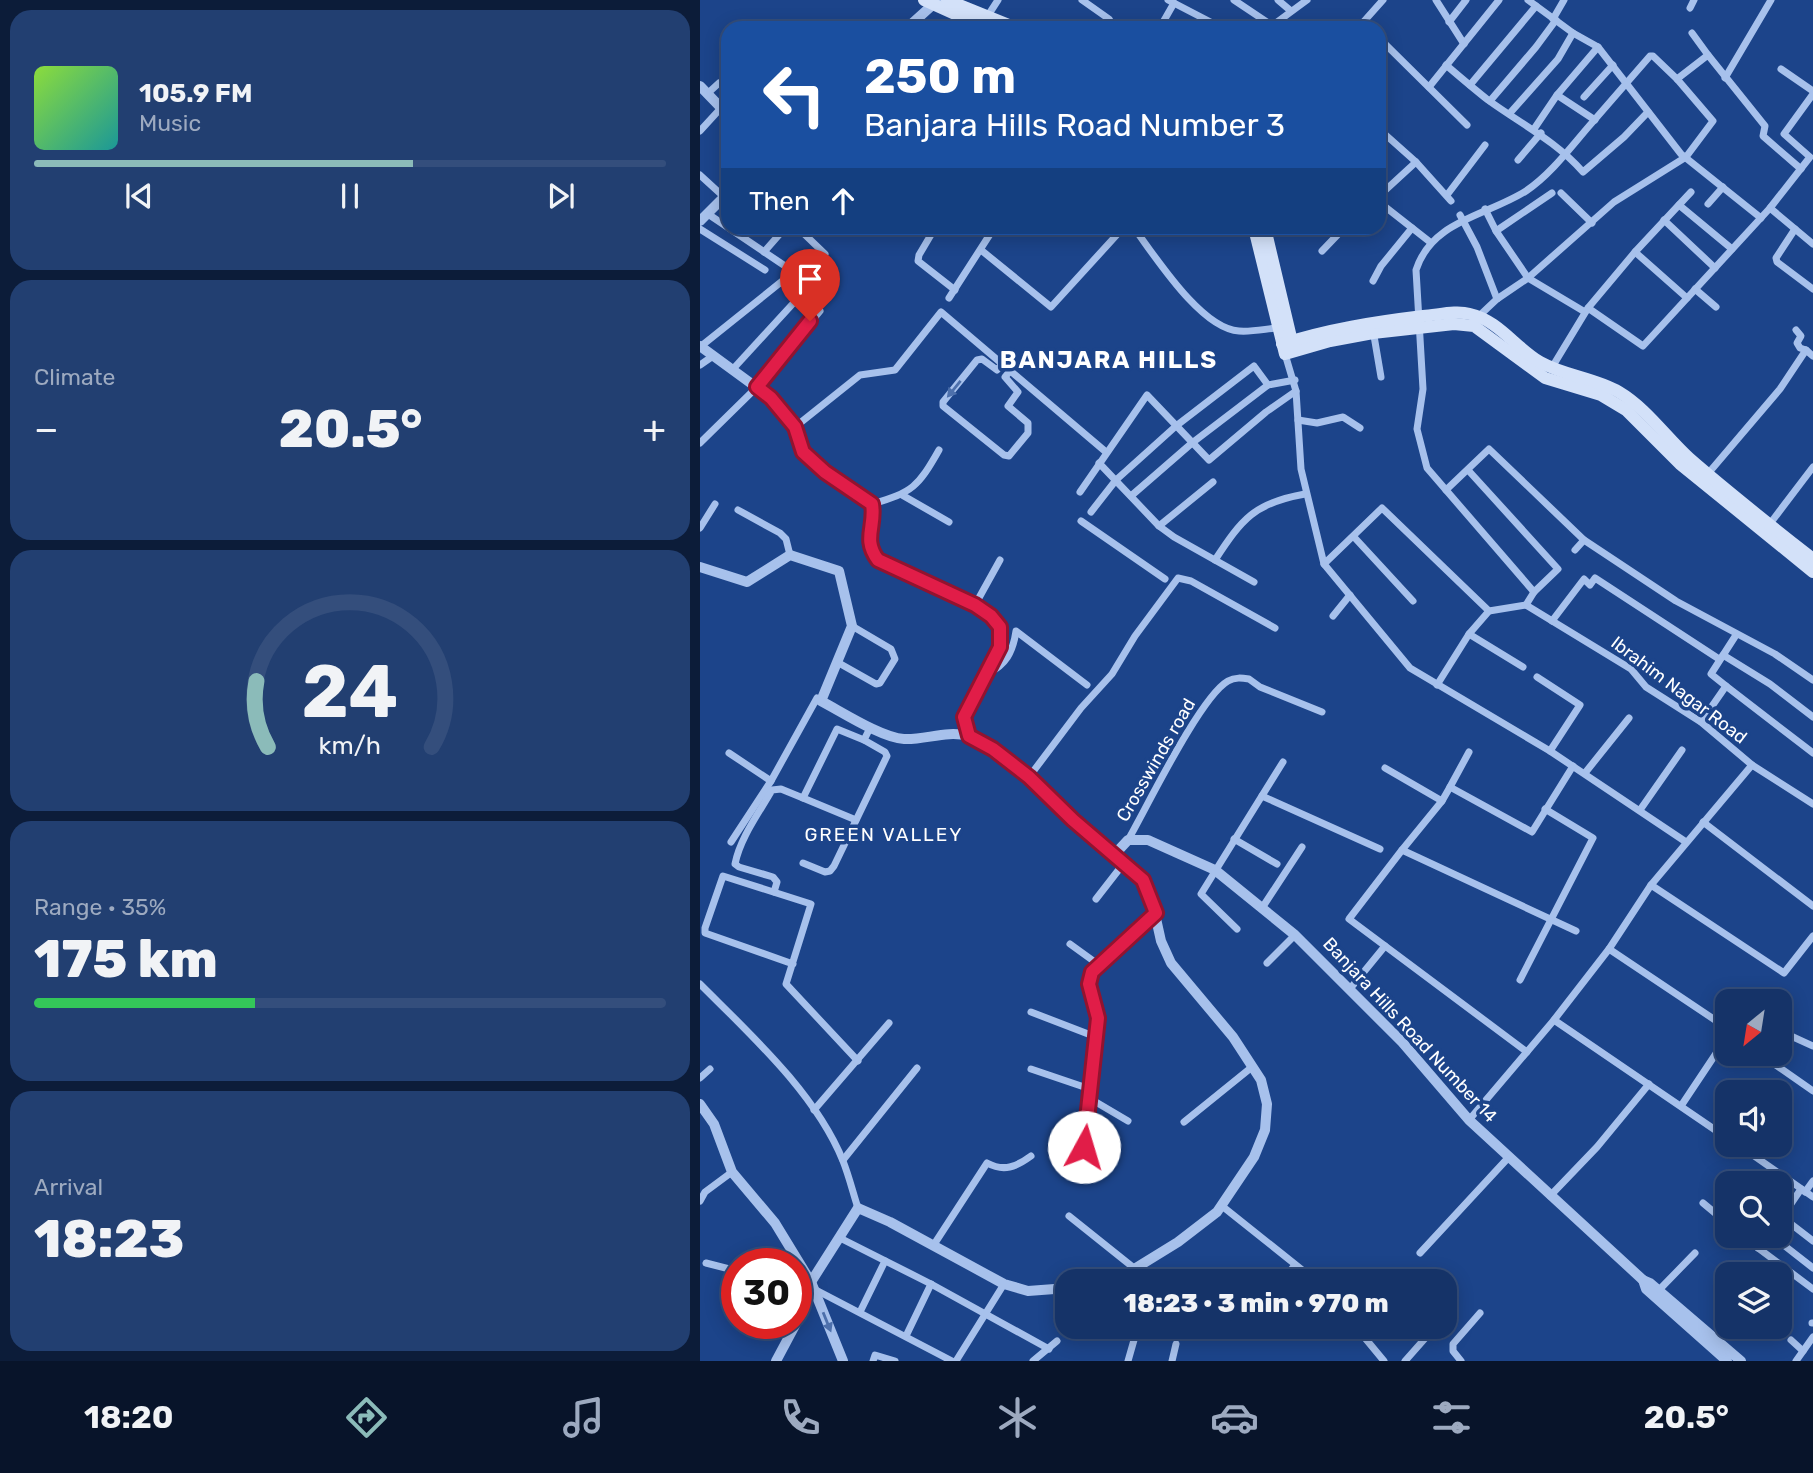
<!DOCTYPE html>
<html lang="en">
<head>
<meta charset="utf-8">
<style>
	:root { --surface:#153368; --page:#223f71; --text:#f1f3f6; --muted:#9daac0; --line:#344e7c; --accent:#8bbbb9 }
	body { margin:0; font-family:Rubik,sans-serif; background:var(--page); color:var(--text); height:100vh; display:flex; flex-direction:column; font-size:26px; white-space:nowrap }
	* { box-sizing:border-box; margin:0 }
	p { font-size:23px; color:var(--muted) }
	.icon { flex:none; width:38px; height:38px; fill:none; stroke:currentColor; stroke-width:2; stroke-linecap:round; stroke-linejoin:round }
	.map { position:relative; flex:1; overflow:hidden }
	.side { display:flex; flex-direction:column; gap:10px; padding:10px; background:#0c1c39; width:700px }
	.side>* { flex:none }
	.hud { position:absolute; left:21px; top:21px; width:665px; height:214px; border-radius:21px; box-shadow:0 4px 18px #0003,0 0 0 2px var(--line); background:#1a4fa0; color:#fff; overflow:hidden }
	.needle { width:46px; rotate:210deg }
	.buttons { position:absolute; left:1015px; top:989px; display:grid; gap:14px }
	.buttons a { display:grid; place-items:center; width:77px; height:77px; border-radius:14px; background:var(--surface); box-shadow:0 4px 18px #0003,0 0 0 2px var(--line); font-size:35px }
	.speed { position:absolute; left:21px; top:1248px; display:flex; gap:14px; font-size:35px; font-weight:700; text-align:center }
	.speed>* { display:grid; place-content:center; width:91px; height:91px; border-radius:50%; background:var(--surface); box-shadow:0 4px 18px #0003,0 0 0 2px var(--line); line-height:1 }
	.speed .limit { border:10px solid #d22; background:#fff; color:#111 }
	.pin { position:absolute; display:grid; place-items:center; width:60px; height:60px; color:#fff; margin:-72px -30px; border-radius:50% 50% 50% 0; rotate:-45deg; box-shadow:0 0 7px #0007 }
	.pin .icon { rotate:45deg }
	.me { position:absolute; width:77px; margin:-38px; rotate:6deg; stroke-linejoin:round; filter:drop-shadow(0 0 5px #0008) }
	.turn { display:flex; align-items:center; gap:24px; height:147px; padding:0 28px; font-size:32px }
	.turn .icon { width:91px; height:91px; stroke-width:2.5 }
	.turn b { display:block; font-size:49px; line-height:60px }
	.then { display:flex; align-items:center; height:66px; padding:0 28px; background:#0003; gap:14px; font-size:26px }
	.big { font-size:52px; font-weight:800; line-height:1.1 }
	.side .tile { flex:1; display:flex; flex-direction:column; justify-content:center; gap:10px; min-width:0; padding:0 24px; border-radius:21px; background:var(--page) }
	.side .dial { align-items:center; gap:0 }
	.dial svg { height:182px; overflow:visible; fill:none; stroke:var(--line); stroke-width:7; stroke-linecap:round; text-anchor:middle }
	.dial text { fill:var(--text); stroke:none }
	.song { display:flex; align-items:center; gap:21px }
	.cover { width:84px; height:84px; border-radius:10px; background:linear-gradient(135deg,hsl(90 70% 55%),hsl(180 70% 35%)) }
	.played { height:7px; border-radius:4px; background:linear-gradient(90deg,var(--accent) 60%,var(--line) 60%) }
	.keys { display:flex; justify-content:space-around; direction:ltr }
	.heat { display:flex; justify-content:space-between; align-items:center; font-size:38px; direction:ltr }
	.charge { height:10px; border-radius:5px; background:linear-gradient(90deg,#34c759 35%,var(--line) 0) }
	.trip { position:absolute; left:355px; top:1269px; width:402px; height:70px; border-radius:21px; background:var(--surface); box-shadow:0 4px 18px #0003,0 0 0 2px var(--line); font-weight:800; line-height:70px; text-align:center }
	.tab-bar { display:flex; height:112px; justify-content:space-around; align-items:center; background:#08142a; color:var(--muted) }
	.tab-bar .icon { width:49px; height:49px }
	.tab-bar .on { color:var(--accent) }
	.tab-bar b { font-size:32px; color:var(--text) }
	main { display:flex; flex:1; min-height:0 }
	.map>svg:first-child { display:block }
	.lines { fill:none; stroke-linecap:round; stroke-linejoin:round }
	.minor { stroke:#a7c1ec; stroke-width:7 }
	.tertiary { stroke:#a7c1ec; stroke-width:10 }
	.secondary { stroke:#d3e1f9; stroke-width:12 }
	.oneway { fill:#4d70ac }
	.route-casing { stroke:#92132f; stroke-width:18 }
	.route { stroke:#e11d48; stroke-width:12 }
	.labels { text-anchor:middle; stroke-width:7; stroke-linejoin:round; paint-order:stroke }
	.street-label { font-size:18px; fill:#fff; stroke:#1c448a }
	.neighbourhood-label { font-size:19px; letter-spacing:2px; fill:#fff; stroke:#1c448a }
	.district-label { font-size:24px; font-weight:bold; letter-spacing:2px; fill:#fff; stroke:#1c448a }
</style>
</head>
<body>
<main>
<section class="side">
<div class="tile">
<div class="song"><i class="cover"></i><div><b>105.9 FM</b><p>Music</p></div></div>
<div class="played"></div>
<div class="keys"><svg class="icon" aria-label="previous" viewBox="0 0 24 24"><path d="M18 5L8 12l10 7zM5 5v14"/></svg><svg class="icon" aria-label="pause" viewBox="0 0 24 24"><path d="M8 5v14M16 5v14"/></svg><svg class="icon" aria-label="next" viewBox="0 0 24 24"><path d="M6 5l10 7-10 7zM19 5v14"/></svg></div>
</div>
<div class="tile"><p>Climate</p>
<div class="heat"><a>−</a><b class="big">20.5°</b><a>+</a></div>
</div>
<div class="tile dial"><svg viewBox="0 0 100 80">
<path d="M14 69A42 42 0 1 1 86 69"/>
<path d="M14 69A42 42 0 0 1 9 40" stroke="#8bbbb9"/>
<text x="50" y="56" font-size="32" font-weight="700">24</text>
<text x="50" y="72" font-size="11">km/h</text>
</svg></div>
<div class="tile"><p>Range · 35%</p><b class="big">175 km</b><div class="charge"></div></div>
<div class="tile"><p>Arrival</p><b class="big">18:23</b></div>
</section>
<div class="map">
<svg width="1113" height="1361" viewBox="0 0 1113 1361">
	<rect width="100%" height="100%" fill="#1c448a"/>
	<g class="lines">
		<g class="minor">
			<path d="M 382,0 L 409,19 L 414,28"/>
			<path d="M 468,0 L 522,28"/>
			<path d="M 534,0 L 573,26"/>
			<path d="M 578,0 L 591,11"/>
			<path d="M 736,0 L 764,44"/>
			<path d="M 828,0 L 873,33 L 898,47 L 981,154 L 1061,218"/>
			<path d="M 990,8 L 994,0"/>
			<path d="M 287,17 L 298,0"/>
			<path d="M 853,19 L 864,0"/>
			<path d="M 749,22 L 766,0"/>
			<path d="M 464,28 L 462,24 L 474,3"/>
			<path d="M 569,28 L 607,0"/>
			<path d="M 658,28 L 683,0"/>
			<path d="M 992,33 L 1008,55"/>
			<path d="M 679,38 L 767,125"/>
			<path d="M 746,65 C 760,77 774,89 788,100 C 821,124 856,141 883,172 L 924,137 L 948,112"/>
			<path d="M 1081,69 L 1113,91"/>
			<path d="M 1025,78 L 1071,0"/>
			<path d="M 977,79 L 1008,55 L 1065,126 L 1063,136 L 1101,169"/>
			<path d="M 770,85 L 836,6"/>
			<path d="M 729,87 L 799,0"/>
			<path d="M 7,94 L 19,83 L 28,90"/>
			<path d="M 857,95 L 895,120"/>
			<path d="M 884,97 L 913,65"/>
			<path d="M 790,101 L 836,47 L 856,20"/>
			<path d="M 810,113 L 858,59 L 873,33"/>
			<path d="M 679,129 L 716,162 L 751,201"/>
			<path d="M 834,129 L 857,95 L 898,47"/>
			<path d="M 0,131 L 21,108"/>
			<path d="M 818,160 L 841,133"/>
			<path d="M 0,175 L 24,197"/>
			<path d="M 861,193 L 892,223"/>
			<path d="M 747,195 L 785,145"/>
			<path d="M 679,196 L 716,162"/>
			<path d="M 679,202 L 730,242"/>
			<path d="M 1008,204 L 1023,187"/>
			<path d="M 979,205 L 1032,249"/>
			<path d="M 1070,208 L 1113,244"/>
			<path d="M 785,209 L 796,231 L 828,278 L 885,312"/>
			<path d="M 8,214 L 91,270"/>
			<path d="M 760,215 L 777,247 L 797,299"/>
			<path d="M 964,220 L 1015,268"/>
			<path d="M 98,228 L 125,254"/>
			<path d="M 235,228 L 219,255 L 218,261 L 255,290"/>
			<path d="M 434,228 C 455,256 501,329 539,331 C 552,332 565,329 577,328"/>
			<path d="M 0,229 L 65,270"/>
			<path d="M 1095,229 L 1076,258 L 1077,262 L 1113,289"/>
			<path d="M 796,231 L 852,193"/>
			<path d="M 567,234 L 576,228"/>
			<path d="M 281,250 L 351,307 L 423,228"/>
			<path d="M 622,251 L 644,228"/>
			<path d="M 64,252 L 85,228"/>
			<path d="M 935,252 L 987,298"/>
			<path d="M 673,281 L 681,266 L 712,228"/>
			<path d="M 995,289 L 1016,307"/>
			<path d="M 249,298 L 294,228"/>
			<path d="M 888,308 L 943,346 L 1070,208 L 1110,157 L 1084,134 L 1113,94"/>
			<path d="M 779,316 L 797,299 L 828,278 L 914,202 L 986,157 L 1013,121 L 977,79 L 953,56 L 950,56 C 930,79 910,102 890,125 C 870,148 851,174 826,191 C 787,216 732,220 716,270 L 723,389 L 717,429 L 727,468 L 834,592"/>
			<path d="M 673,330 L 681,377"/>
			<path d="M 1096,330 L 1101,336 L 1097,343 L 1100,348 L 1106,350"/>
			<path d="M 0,347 L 86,278"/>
			<path d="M 585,354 L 596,391 L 601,469 L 624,564 L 710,668 L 850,751 L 986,842"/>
			<path d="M 302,364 L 297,370 L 282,359 L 277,360 L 243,402 L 243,406 L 304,455 L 309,456 L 328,433 L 328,423 L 308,406 L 318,392 L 305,377 L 310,371"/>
			<path d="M 0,365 L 13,356"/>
			<path d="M 33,369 L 110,285"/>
			<path d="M 851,369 L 888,308 L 935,252 L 991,192"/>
			<path d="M 598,420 L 617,423 L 643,417 L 660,428"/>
			<path d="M 95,427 L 160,375 L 195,370 L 241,312 L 406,452"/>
			<path d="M 0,443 L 57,387 L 120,311"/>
			<path d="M 399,463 L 459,526 L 474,537 L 554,582"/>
			<path d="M 768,470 L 858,569 L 834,592 L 826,605"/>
			<path d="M 1006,476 L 1080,389 L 1106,350 L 1113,356"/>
			<path d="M 746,490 L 789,449 L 884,540 L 976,601 L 1075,654 L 1113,680"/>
			<path d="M 380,492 L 447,395 L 509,460 L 566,412 L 596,391"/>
			<path d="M 202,495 L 249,522"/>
			<path d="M 431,496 L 492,443 L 568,385 L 595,380"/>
			<path d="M 172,504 C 213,492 218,487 239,450"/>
			<path d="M 38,510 L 80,533 L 86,539 L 90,555"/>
			<path d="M 391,512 L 416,480 L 476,426 L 554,366 L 568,385"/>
			<path d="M 381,521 L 465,579"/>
			<path d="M 1069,525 L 1113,467"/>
			<path d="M 459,526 L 513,482"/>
			<path d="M 0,528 L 15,504"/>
			<path d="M 654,537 L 713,601"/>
			<path d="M 875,550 L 884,540"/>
			<path d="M 515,560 C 542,519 554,503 605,494"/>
			<path d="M 624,564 L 682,508 L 789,611"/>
			<path d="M 275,605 L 300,560"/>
			<path d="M 633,616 L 650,595"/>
			<path d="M 852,621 L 884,579 L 890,585 L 895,578 L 1019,659"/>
			<path d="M 769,634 L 823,667"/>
			<path d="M 1023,655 L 1070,684 L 1113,717"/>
			<path d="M 137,662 L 176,684 L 180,683 L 195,659 L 191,649 L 152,626"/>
			<path d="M 287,674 C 306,665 313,652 316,631 L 387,685"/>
			<path d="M 837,677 L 880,705 L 850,751"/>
			<path d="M 737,685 L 769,634 L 789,611 L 826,605 L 931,669 L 946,687 L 1001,722 L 1052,765 L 1113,804"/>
			<path d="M 1026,686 L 1113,753"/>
			<path d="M 1001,722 L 1026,686 L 1011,674 L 1036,635"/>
			<path d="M 29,753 L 71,781"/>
			<path d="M 685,768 L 742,801 L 750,787 L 832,832 L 873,766"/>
			<path d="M 885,773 L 929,718"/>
			<path d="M 329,777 L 381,708 L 412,674 L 435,636 L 478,578 L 491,581 L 575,628"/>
			<path d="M 750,787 L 769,752"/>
			<path d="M 562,796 L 680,849"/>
			<path d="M 940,810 L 982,750"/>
			<path d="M 156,820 L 103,798 L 137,729 L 164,740"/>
			<path d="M 1003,822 L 1113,906"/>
			<path d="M 534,839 L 577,864"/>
			<path d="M 428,840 C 447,807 500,697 528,681 C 535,677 542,678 549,679 L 560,687 L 622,712"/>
			<path d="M 31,842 L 71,781 L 117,698"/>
			<path d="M 702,850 L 742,801"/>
			<path d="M 103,863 L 125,872 L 130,871 L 134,866 L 187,756 L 185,752 L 164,740 L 170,728"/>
			<path d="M 951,885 L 1084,973 L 1113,936"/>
			<path d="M 74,892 L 77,882 L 73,877 L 39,867 L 35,864 C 40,838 59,813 72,790 L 81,789 L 103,798"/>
			<path d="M 396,899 L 424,863"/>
			<path d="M 562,908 L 602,847"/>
			<path d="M 537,929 L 501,894 L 583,762"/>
			<path d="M 370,944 L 399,965"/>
			<path d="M 909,949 L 1027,1028"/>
			<path d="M 567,963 L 595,935"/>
			<path d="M 93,964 L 5,933 L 5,928 L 23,876 L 111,904 L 86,984 L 158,1061"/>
			<path d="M 820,980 L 893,838 L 845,809"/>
			<path d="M 0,984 C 51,1035 116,1094 143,1161 C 149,1176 153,1193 158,1208"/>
			<path d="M 649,990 L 685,946"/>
			<path d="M 331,1012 L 396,1037"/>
			<path d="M 854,1020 L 1027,1138"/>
			<path d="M 1080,1031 L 1113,1046"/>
			<path d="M 827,1052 L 649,919 L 702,850 L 876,931"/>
			<path d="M 1060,1054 L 1113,1091"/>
			<path d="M 331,1069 L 390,1089"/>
			<path d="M 0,1078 L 10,1069"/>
			<path d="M 389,1098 L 428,1121"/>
			<path d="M 981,1106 L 1027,1037"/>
			<path d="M 114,1110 L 189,1023"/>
			<path d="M 769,1120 L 854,1020 L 909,949 L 951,885 L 1052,765"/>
			<path d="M 484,1122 L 552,1067"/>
			<path d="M 1037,1144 L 1113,1197"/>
			<path d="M 384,1147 L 398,1018 L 389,983 L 392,972 L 456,913"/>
			<path d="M 143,1160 L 217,1068"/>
			<path d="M 1105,1192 L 1113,1181"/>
			<path d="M 850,1196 L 897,1147 L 949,1084"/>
			<path d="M 0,1201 L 5,1192 L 32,1172"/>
			<path d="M 1003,1203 L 1027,1223"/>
			<path d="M 522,1206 L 616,1281"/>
			<path d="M 369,1216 L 434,1268"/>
			<path d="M 1082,1217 L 1101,1189"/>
			<path d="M 1080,1221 L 1082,1217 L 1113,1241"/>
			<path d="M 1042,1236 L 1113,1289"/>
			<path d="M 1072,1236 L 1113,1268"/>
			<path d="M 140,1238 L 231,1284 L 349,1349"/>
			<path d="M 233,1246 L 287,1163 C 304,1172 316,1167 331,1156"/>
			<path d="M 1058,1248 L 1068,1236"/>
			<path d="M 720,1253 L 808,1158"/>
			<path d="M 6,1263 L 37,1271"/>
			<path d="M 582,1281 L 595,1265"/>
			<path d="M 96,1285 L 114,1289 L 252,1361"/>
			<path d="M 959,1290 L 995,1253"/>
			<path d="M 160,1312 L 185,1261"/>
			<path d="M 746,1315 L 750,1310"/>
			<path d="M 1112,1323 L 1113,1323"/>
			<path d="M 655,1326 L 684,1361"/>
			<path d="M 206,1336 L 231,1284"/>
			<path d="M 1091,1340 L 1103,1351"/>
			<path d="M 173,1361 L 175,1355 L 195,1361"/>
			<path d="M 256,1361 L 304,1284"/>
			<path d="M 333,1361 L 357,1341"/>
			<path d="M 428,1361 L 438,1326"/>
			<path d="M 472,1361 L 476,1344"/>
			<path d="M 705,1361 L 736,1326"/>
			<path d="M 761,1361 L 753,1351 L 753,1344 L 780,1313"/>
			<path d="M 1096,1361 L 1113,1337"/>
		</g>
		<g class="tertiary">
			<path d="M 207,28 L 238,0"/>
			<path d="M 0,86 L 28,115"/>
			<path d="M 0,221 L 28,193"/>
			<path d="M 0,346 L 71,398 L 95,427 L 103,452 L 125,472 L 172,504 C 176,526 162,539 178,560 L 275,605 L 291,616 L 300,627 L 300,647 L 264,717 L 269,736"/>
			<path d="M 0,567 L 47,582 L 90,555 L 139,571 L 152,626 L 121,701 C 142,712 182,738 204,739 C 226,740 246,730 269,736 C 304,746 347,796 373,820 C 386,832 401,843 415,854 L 428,840 L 448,840 L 515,870 L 595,935 L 702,1042 L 769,1120 L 943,1280 L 950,1283 L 1041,1361"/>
			<path d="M 0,1104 L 14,1124 L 32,1172 L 75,1223 L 111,1282 L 143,1361"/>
			<path d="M 943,1280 L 946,1289 L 1027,1361"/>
			<path d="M 406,1281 L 418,1279 L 478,1242 L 517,1212 L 554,1157 L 565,1130 L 567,1104 L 561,1080 L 533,1037 L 471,963 L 461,941 L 451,896 L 443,880 L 415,854"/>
			<path d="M 76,1361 L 99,1318 L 111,1282 L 158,1208 L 190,1222 L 304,1284 L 328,1291 L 368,1288"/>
		</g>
		<g class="secondary">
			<path d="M 224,0 L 286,28"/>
			<path d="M 247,0 L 316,28"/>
			<path d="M 554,228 L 585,354 L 630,341 L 673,333 L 754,324 L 774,326 L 845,378 L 901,395 L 926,410 L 980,464 L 1113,572"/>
			<path d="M 565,228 L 593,346"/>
			<path d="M 582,344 C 629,329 674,322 723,316 C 738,315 756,310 770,314 C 798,320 816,348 840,362 C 865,376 895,378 919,392 C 946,408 966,437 989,458 C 1029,493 1071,526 1113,559"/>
		</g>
	</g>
	<defs><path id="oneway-solid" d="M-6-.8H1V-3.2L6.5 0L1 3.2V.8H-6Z" transform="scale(1.75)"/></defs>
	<g class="oneway">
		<use href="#oneway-solid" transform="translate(254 389) rotate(129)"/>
		<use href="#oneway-solid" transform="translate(127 1322) rotate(68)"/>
	</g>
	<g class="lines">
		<defs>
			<path id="route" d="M 110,321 L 57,387 L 71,398 L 95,427 L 103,452 L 125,472 L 172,504 C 176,526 162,539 178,560 L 275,605 L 291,616 L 300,627 L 300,647 L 264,717 L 269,736 L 293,749 L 329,777 L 373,820 L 443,880 L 456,913 L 392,972 L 389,984 L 398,1018 L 384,1147"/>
		</defs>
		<use href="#route" class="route-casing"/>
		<use href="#route" class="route"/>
	</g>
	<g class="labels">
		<g class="street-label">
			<text transform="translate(979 690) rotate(37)" y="6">Ibrahim Nagar Road</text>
			<text transform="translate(456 760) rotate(-60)" y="6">Crosswinds road</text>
			<text transform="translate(710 1030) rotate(47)" y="6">Banjara Hills Road Number 14</text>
		</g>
		<g class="neighbourhood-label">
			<text x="184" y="841">GREEN VALLEY</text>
		</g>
		<g class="district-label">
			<text x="409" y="368">BANJARA HILLS</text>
		</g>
	</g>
</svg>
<div class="buttons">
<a><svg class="needle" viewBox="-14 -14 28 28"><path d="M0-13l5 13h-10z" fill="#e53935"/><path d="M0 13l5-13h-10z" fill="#9daac0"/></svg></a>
<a><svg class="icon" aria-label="sound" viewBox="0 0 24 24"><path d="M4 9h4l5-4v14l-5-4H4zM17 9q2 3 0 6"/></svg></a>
<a><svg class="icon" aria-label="search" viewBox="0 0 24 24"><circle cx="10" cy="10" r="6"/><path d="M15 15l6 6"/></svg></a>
<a><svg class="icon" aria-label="layers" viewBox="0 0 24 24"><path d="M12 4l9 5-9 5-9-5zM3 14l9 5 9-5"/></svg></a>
</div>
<div class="speed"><div class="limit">30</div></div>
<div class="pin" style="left:110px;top:321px;background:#d93025"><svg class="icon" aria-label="arrive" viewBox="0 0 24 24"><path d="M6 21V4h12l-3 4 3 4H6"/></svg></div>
<svg class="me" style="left:384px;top:1147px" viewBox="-20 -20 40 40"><circle r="19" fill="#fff"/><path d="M0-13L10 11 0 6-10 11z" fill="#e11d48"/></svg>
<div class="trip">18:23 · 3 min · 970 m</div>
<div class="hud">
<div class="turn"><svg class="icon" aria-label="left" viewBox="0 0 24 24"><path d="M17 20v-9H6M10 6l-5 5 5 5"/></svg><div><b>250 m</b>Banjara Hills Road Number 3</div></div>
<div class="then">Then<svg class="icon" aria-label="ahead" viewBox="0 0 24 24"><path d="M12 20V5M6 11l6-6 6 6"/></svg></div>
</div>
</div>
</main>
<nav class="tab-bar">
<b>18:20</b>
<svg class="icon on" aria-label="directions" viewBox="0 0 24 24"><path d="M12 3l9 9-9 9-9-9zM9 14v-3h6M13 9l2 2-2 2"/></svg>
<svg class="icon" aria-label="music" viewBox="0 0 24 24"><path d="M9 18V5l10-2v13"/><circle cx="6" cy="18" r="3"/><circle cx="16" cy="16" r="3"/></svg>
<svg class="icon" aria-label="phone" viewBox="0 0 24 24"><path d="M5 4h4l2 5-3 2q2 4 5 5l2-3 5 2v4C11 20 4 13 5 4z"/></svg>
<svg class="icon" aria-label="climate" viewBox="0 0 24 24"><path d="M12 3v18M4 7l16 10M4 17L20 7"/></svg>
<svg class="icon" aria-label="car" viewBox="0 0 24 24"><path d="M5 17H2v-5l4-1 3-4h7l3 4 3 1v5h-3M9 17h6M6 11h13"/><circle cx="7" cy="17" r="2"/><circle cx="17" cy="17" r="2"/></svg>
<svg class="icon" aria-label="filters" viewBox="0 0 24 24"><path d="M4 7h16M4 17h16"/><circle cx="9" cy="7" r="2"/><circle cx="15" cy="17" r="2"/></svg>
<b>20.5°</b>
</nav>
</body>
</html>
